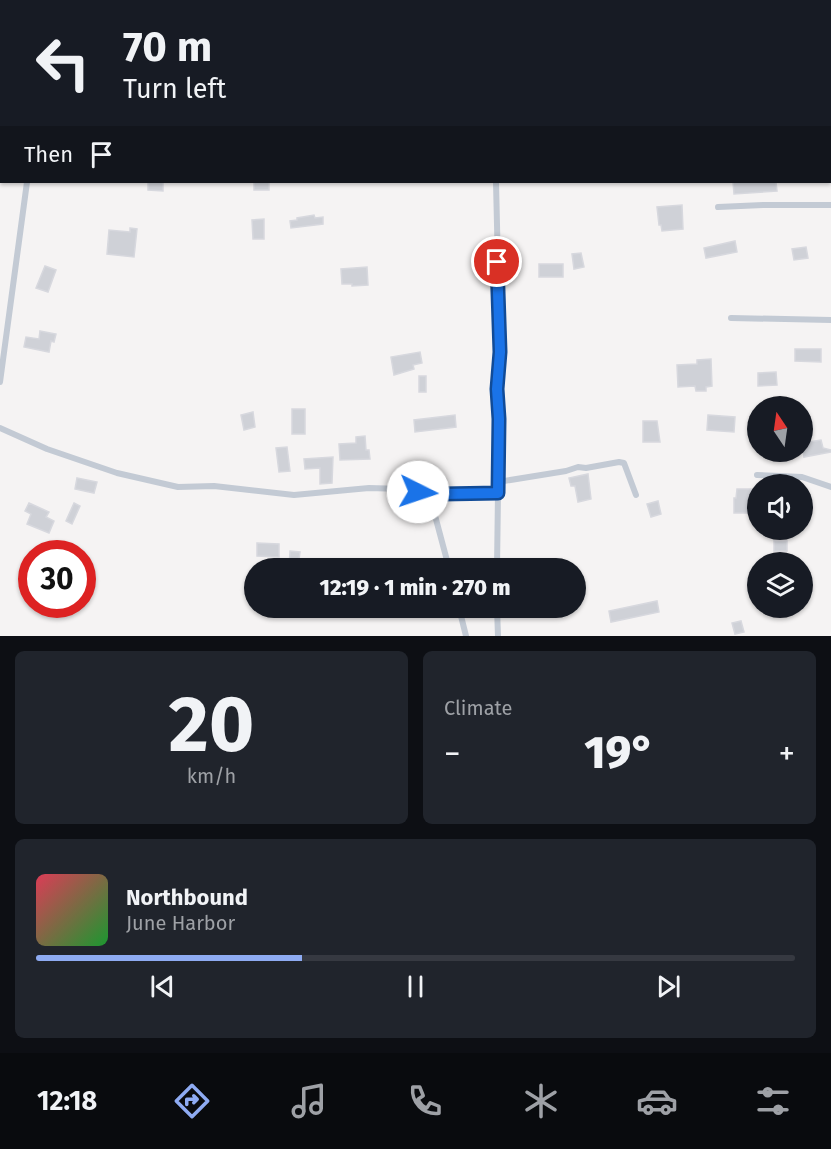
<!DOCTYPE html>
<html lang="en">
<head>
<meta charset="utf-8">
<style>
	:root { --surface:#171b24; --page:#20242c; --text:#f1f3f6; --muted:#9ea1a6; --line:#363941; --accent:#8eabf2 }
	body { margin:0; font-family:"Fira Sans",sans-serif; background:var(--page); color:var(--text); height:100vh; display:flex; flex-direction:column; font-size:22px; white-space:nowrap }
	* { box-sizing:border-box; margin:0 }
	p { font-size:20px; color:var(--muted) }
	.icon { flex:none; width:33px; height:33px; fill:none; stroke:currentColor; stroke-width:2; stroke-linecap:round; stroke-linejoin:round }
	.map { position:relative; height:636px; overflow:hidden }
	.panel { display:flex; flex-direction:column; gap:15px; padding:15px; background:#0d0f14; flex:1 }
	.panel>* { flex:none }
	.banner { position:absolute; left:0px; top:0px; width:831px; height:183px; box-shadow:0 2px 4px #0004; background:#171b24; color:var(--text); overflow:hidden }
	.needle { width:39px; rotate:347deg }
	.buttons { position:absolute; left:747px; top:396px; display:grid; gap:12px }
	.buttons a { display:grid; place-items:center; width:66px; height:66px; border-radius:50%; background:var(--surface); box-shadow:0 2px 4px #0004; font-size:30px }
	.speed { position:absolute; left:18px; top:540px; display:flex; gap:12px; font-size:30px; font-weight:700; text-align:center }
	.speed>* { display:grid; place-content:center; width:78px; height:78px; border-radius:50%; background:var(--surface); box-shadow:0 2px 4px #0004; line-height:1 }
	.speed .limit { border:9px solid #d22; background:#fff; color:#111 }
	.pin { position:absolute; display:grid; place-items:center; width:51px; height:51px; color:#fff; margin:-26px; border:3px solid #fff; border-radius:50%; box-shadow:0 2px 6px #0007 }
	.me { position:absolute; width:66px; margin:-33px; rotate:94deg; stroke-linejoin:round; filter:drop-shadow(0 0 4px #0008) }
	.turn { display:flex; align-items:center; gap:21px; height:126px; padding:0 24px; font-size:27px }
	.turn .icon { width:78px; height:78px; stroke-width:2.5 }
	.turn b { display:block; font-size:42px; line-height:51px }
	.then { display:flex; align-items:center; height:57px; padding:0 24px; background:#0003; gap:12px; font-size:22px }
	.big { font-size:45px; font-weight:800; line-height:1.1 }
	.panel .card { flex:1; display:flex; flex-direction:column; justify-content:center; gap:9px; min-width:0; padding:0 21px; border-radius:9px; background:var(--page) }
	.panel .dial { align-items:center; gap:0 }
	.dial b { font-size:78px; line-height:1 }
	.song { display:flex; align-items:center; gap:18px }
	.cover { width:72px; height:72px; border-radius:9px; background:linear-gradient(135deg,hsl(350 70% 55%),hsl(130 70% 35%)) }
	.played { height:6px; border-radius:3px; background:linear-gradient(90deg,var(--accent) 35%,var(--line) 35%) }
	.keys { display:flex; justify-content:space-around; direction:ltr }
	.heat { display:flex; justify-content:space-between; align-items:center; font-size:33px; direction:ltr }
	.panel .tiles { flex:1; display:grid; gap:15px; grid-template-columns:1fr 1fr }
	.card:last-child { grid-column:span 2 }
	.trip { position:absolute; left:244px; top:558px; width:342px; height:60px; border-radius:30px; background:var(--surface); box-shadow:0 2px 4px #0004; font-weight:800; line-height:60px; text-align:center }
	.tabs { display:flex; height:96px; justify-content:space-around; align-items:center; background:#090b0e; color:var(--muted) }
	.tabs .icon { width:42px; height:42px }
	.tabs .on { color:var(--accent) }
	.tabs b { font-size:27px; color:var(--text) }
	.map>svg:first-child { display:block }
	.building { fill:#cfd1d7; stroke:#d7d8de; stroke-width:1.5 }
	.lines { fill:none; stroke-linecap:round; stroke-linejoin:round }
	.minor { stroke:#c3cad4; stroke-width:6 }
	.route-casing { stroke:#114b97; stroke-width:15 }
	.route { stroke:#1a73e8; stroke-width:10 }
</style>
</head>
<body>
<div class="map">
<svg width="831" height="636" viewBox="0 0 831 636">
	<rect width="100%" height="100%" fill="#f5f3f3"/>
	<g class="building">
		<path d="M 148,182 L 163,182 L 163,191 L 148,190 Z"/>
		<rect x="254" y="182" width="15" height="8"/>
		<path d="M 733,182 L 776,182 L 777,191 L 734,194 Z"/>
		<path d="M 682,205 L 683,229 L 662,231 L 661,225 L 659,225 L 657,207 Z"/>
		<path d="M 314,215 L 315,218 L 323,217 L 323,224 L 291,228 L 290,221 L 297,220 L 297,218 Z"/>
		<path d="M 264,219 L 264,239 L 253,239 L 252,220 Z"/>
		<path d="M 130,228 L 137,229 L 134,257 L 107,254 L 109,230 L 130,232 Z"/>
		<path d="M 735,241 L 737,252 L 706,258 L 704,248 Z"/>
		<path d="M 806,247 L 808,258 L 794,260 L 792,249 Z"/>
		<path d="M 581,253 L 584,267 L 574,269 L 572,254 Z"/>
		<rect x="539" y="264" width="24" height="13"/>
		<path d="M 45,266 L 56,270 L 48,292 L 36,288 Z"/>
		<path d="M 367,267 L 368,285 L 352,286 L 352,284 L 342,284 L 341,269 Z"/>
		<path d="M 40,331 L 56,334 L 54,342 L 51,341 L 49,352 L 24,347 L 26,337 L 39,339 Z"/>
		<path d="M 795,349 L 821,349 L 821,362 L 795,361 Z"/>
		<path d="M 420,352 L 422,363 L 413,365 L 414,369 L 394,375 L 391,357 Z"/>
		<path d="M 711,359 L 712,386 L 706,387 L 706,391 L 696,391 L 695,386 L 678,387 L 677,365 L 697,364 L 697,360 Z"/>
		<path d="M 776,372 L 777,385 L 758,386 L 758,373 Z"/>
		<rect x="419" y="376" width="7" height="16"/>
		<rect x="292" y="409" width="13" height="25"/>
		<path d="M 253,412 L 255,427 L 244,430 L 241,415 Z"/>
		<path d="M 455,415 L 456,427 L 415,432 L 414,420 Z"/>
		<path d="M 708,415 L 735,417 L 734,432 L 707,430 Z"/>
		<path d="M 643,421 L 657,421 L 660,442 L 643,442 Z"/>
		<path d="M 365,436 L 366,450 L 369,450 L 370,459 L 340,460 L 339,444 L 356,443 L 356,437 Z"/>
		<path d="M 821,440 L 823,448 L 831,450 L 831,452 L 804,457 L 802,443 Z"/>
		<path d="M 287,447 L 290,471 L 279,472 L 276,448 Z"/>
		<path d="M 333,457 L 332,483 L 320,484 L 320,468 L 305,469 L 304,459 Z"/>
		<path d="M 588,474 L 591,499 L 578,502 L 575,486 L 571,486 L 569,478 Z"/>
		<path d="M 77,478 L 97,482 L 94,493 L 75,489 Z"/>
		<path d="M 737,489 L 751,489 L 751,513 L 734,513 L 734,498 L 736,498 Z"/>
		<path d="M 658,501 L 661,514 L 651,517 L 647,504 Z"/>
		<path d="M 29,503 L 49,512 L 46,517 L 54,521 L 49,533 L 27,524 L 31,514 L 25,511 Z"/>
		<path d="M 74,503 L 80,506 L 72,524 L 66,521 Z"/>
		<rect x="774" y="541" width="13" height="10"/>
		<path d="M 257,543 L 279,544 L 279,557 L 257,556 Z"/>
		<path d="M 290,551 L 300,552 L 298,568 L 289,568 Z"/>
		<path d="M 657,601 L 659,612 L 611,622 L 609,611 Z"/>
		<path d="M 741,621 L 744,632 L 735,634 L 732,623 Z"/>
	</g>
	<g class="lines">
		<g class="minor">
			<path d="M 365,0 L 365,2"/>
			<path d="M 471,0 L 472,2"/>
			<path d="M 59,2 L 59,0"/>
			<path d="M 496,182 L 500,352 L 497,389 L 499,419 L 497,568"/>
			<path d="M 718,207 L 763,205 L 831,205"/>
			<path d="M 731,318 L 831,320"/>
			<path d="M 0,382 L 27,182"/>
			<path d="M 0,428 L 47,449 L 117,473 L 178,487 L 214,486 L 294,495 L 369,488 L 403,489 L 442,494 L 498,493"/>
			<path d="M 757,475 L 802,477 L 831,487"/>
			<path d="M 498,482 L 566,471 L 578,467 L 586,468 L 619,462 L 624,463 L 636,495"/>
			<path d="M 429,493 L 449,568"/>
			<path d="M 459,608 L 466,636"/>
			<path d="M 497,608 L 498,636"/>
		</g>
	</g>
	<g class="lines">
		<defs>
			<path id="route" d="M 418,492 L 442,494 L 498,493 L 499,419 L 497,389 L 500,352 L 497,262"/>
		</defs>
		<use href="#route" class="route-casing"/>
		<use href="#route" class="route"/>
	</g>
</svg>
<div class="buttons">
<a><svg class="needle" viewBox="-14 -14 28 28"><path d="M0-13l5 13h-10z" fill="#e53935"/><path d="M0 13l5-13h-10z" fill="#9ea1a6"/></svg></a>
<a><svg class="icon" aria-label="sound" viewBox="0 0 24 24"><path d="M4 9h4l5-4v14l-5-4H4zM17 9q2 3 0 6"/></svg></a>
<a><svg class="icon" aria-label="layers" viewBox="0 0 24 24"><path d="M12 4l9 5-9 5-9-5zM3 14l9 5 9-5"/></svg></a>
</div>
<div class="speed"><div class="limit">30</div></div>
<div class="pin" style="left:497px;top:262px;background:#d93025"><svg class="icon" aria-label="arrive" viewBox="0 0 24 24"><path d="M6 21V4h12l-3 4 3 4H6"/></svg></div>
<svg class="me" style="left:418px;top:492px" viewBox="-20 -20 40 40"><circle r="19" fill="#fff"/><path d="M0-13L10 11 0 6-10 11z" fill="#1a73e8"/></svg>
<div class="trip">12:19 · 1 min · 270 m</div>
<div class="banner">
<div class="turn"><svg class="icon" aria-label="left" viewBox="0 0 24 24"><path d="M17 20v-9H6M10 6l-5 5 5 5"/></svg><div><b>70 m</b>Turn left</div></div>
<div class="then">Then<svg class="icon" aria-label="arrive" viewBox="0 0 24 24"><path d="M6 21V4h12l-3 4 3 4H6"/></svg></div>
</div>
</div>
<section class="panel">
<div class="tiles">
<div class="card dial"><b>20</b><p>km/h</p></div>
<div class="card"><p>Climate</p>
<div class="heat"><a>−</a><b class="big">19°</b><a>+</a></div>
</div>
<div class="card">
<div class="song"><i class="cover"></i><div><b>Northbound</b><p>June Harbor</p></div></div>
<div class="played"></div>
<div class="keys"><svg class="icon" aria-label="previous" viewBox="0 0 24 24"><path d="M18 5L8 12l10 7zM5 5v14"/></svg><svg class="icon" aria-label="pause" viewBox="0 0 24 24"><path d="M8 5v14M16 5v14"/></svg><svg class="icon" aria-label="next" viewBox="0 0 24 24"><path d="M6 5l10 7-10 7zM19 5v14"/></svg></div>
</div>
</div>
</section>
<nav class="tabs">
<b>12:18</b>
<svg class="icon on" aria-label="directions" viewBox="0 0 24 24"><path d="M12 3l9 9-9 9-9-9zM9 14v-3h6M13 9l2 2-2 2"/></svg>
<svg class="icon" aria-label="music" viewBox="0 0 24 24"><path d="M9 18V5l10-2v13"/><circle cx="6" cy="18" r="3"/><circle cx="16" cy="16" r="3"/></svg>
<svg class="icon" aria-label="phone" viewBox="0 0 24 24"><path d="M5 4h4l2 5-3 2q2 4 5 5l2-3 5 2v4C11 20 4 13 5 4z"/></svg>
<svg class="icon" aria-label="climate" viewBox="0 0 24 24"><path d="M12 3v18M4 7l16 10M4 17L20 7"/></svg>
<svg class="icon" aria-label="car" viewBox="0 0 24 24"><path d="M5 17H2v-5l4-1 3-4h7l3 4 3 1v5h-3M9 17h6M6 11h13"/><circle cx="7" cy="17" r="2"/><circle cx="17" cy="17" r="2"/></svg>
<svg class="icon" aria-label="filters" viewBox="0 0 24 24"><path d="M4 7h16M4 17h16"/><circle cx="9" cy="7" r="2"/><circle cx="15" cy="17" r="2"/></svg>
</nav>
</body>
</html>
